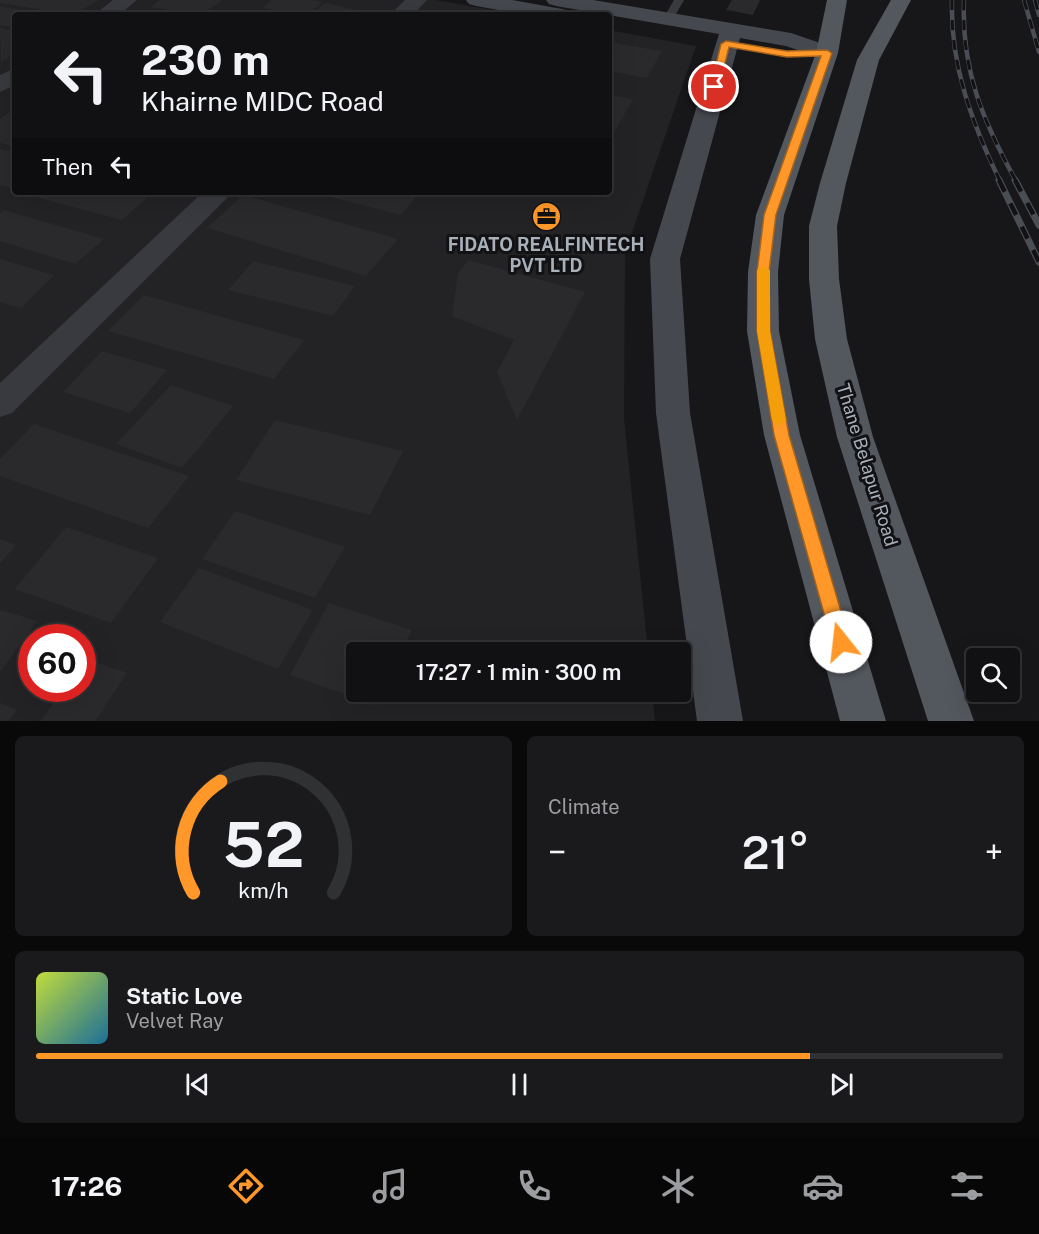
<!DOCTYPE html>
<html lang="en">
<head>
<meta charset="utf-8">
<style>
	:root { --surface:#111113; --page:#1a1a1c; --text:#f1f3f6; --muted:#9c9da0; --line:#303133; --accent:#ff9829 }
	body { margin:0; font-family:"Public Sans",sans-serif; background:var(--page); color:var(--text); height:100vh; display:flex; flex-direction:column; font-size:22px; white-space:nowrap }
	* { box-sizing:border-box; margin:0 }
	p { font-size:20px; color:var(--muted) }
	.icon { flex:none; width:33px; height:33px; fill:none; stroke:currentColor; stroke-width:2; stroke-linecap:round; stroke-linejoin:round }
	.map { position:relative; height:721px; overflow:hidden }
	.sheet { display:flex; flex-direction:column; gap:15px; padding:15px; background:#09090a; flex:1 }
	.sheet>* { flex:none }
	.guide { position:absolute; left:12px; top:12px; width:600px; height:183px; border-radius:6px; box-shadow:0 6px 24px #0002,0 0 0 2px var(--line); background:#111113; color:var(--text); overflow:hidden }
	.buttons { position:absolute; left:966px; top:648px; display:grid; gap:12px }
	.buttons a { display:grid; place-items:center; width:54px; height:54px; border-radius:6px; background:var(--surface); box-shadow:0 6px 24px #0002,0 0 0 2px var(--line); font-size:30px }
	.speed { position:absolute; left:18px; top:624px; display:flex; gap:12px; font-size:30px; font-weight:700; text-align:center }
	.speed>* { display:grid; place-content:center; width:78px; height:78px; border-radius:50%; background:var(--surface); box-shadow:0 6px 24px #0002,0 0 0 2px var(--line); line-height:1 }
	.speed .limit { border:9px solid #d22; background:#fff; color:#111 }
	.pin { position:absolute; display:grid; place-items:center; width:51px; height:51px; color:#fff; margin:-26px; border:3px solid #fff; border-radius:50%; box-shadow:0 2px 6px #0007 }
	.me { position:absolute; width:66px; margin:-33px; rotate:344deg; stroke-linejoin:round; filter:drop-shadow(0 0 4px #0008) }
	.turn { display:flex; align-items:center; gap:21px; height:126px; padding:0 30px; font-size:27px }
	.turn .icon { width:78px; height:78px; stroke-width:2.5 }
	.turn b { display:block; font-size:42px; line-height:51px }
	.then { display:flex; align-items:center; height:57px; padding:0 30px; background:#0003; gap:12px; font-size:22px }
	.big { font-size:45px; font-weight:600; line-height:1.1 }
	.sheet .tile { flex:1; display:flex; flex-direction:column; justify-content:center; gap:9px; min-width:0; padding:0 21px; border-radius:9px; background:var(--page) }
	.sheet .dial { align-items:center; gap:0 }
	.dial svg { height:156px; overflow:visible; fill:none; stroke:var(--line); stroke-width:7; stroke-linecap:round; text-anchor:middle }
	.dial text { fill:var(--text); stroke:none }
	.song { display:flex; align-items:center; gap:18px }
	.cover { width:72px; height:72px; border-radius:9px; background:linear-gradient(135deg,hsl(70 70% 55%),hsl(200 70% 35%)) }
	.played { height:6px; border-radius:3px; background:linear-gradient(90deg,var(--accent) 80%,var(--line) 80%) }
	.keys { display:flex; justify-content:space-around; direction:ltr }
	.heat { display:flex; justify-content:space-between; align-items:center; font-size:33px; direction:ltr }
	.sheet .tiles { flex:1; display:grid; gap:15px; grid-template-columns:1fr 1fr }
	.tile:last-child { grid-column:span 2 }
	.trip { position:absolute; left:346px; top:642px; width:345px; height:60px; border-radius:6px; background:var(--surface); box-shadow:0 6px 24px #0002,0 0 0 2px var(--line); font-weight:600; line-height:60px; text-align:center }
	.menu { display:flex; height:96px; justify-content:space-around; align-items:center; background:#070708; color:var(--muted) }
	.menu .icon { width:42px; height:42px }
	.menu .on { color:var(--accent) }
	.menu b { font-size:27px; color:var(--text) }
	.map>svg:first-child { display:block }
	.built { fill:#232326; fill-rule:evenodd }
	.building { fill:#2a2a2d }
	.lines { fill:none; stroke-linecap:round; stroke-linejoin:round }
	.lane { fill:#383a3f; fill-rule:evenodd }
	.street { fill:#383a3f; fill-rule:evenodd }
	.secondary { fill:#45494f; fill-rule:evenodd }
	.primary { fill:#53575e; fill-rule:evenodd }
	.rail-far1-casing { stroke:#4a4e54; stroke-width:4.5 }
	.rail-casing { stroke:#4a4e54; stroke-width:7 }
	.rail-far1 { stroke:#121214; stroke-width:3; stroke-dasharray:10; stroke-linecap:butt }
	.rail { stroke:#121214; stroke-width:4.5; stroke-dasharray:13; stroke-linecap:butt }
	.route { fill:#ff9829; stroke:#a6631b; stroke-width:1.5 }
	.slow { fill:#f59e0b }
	.labels { text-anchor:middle; stroke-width:6; stroke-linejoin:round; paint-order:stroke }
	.poi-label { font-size:18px; font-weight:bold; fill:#a8b0ba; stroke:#121214 }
	.street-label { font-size:18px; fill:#a8b0ba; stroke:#121214 }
</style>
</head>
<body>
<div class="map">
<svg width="1039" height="721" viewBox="0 0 1039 721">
	<rect width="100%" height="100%" fill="#171719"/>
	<path class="built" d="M 0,0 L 436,0 L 521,15 L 15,15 L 15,192 L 609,192 L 609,30 L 696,46 L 625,253 L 624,418 L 648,652 L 357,652 L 357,692 L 652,692 L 655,721 L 0,721 ZM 32,638 L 82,638 L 82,688 L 32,688 Z"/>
	<g class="building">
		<path d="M 0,0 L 98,0 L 74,15 L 0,3 Z"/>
		<path d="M 160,0 L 222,0 L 201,15 L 150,7 Z"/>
		<path d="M 272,0 L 311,0 L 323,2 L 307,15 L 300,15 L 262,8 Z"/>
		<path d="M 732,0 L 760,0 L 753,15 L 726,10 Z"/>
		<path d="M 325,3 L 353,9 L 346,15 L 312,14 Z"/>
		<path d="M 0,6 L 40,14 L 40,15 L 15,15 L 15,28 L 0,25 Z"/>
		<path d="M 0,28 L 15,31 L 15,53 L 1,62 Z"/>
		<path d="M 609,42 L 662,51 L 647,78 L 609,71 L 609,63 L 615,54 L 609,52 Z"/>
		<path d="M 609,95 L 633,99 L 611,138 L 609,137 Z"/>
		<path d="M 13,110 L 15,110 L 15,147 L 0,143 L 0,119 Z"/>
		<path d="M 0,149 L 15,153 L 15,189 L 0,185 Z"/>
		<path d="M 47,192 L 144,192 L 151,194 L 122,220 L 39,198 Z"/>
		<path d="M 310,192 L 420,192 L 401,215 Z"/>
		<path d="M 243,195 L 398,239 L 366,276 L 207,228 Z"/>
		<path d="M 4,210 L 104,239 L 75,264 L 0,241 L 0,213 Z"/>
		<path d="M 0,259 L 54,275 L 21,308 L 0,302 Z"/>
		<path d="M 468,260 L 585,292 L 517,420 L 497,372 L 514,340 L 452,316 L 458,274 Z"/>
		<path d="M 253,261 L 355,286 L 333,316 L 228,290 Z"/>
		<path d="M 144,295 L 304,340 L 274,379 L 108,331 Z"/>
		<path d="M 102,351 L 167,370 L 130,413 L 63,392 Z"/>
		<path d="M 171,385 L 233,406 L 182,468 L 116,444 Z"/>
		<path d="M 275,420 L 403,451 L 370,515 L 236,480 Z"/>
		<path d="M 34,424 L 189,476 L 148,528 L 0,476 L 0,459 Z"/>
		<path d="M 235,511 L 345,547 L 315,598 L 202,559 Z"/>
		<path d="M 66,527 L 158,558 L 111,623 L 15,589 Z"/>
		<path d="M 0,539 L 16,545 L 0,564 Z"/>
		<path d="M 199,568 L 313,610 L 278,669 L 160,622 Z"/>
		<path d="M 329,603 L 412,630 L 401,652 L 357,652 L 357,692 L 383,692 L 376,705 L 290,675 Z"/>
		<path d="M 1,610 L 37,621 L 0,672 L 0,612 Z"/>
		<path d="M 86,659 L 127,673 L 95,721 L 41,721 L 64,688 L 82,688 L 82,663 Z"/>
		<path d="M 0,703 L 17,710 L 9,721 L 0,721 Z"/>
	</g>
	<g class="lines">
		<path class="lane" d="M 674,0 L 684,0 L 672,21 L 664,21 L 663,19 Z"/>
		<g class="street">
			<path d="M 113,0 L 137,0 L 119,15 L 94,15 Z"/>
			<path d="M 405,0 L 427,0 L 413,15 L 390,15 Z"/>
			<path d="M 15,68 L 15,85 L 0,92 L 0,75 Z"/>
			<path d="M 203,192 L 233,192 L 12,413 L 0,417 L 0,383 Z"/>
		</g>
		<g class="secondary">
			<path d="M 466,0 L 512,0 L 562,9 L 569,11 L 573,15 L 526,15 L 476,6 L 469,4 Z"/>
			<path d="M 546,0 L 593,0 L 791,33 L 835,48 L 838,53 L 835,58 L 827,60 L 786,46 L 740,38 L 680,259 L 690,413 L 743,721 L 697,721 L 656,413 L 650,259 L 719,34 L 556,6 L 549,4 Z"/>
		</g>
		<g class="primary">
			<path d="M 827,0 L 847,0 L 838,53 L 784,215 L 778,272 L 779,331 L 800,435 L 886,721 L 840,721 L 764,435 L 747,331 L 748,272 L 756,215 L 816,53 Z"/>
			<path d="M 891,0 L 911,0 L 879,60 L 846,183 L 837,226 L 839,279 L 847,339 L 873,437 L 974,721 L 928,721 L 837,437 L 815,339 L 809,279 L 809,226 L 820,183 L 857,60 Z"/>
		</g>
		<defs>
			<g id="rail-far1">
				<path d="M 952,0 C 950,65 972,123 1000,181"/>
				<path d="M 964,0 C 961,70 983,121 1016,181"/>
				<path d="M 1024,0 L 1039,52"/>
				<path d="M 1035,0 L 1039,15"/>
			</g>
			<g id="rail">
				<path d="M 999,180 L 1039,262"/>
				<path d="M 1015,180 L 1039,225"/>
			</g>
		</defs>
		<use href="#rail-far1" class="rail-far1-casing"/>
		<use href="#rail" class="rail-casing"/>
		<use href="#rail-far1" class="rail-far1"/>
		<use href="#rail" class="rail"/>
	</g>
	<path class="route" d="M 726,41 L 787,51 L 827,50 L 832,53 L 776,215 L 769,272 L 770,331 L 789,435 L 850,642 L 847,648 L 841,651 L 835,648 L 832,642 L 774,435 L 757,331 L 757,272 L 764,215 L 821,56 L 787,57 L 729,47 L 719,87 L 710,89 L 721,44 Z"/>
	<path class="slow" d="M 763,266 L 770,270 L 770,331 L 786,420 L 779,426 L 772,420 L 757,331 L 757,270 Z"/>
	<defs>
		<symbol id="office-disc" viewBox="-11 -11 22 22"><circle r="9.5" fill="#ff9829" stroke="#121214"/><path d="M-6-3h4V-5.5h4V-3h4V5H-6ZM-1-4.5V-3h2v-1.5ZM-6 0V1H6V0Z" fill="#111"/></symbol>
	</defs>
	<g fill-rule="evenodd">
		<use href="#office-disc" x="530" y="200" width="33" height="33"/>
	</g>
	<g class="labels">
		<g class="poi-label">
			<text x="546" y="251">FIDATO REALFINTECH<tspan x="546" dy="21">PVT LTD</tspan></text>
		</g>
		<g class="street-label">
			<text transform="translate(867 465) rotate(73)" y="6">Thane Belapur Road</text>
		</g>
	</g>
</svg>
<div class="buttons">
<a><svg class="icon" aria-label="search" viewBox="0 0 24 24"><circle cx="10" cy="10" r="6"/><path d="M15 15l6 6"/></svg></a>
</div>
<div class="speed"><div class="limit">60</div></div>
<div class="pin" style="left:714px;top:87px;background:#d93025"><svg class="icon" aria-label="arrive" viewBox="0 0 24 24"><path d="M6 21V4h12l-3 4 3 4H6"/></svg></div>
<svg class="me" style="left:841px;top:642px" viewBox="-20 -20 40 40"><circle r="19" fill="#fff"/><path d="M0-13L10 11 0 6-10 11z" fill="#ff9829"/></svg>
<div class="trip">17:27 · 1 min · 300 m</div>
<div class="guide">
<div class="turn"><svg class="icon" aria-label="left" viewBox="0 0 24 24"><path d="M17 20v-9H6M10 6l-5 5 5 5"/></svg><div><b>230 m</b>Khairne MIDC Road</div></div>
<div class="then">Then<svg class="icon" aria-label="left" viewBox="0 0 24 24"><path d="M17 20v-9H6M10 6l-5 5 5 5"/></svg></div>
</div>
</div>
<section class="sheet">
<div class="tiles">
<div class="tile dial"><svg viewBox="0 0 100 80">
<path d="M14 69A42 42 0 1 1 86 69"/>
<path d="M14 69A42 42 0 0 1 28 12" stroke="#ff9829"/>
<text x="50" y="56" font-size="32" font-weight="700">52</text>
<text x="50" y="72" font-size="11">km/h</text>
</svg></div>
<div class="tile"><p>Climate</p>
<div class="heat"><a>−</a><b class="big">21°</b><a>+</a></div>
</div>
<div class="tile">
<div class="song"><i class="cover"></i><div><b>Static Love</b><p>Velvet Ray</p></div></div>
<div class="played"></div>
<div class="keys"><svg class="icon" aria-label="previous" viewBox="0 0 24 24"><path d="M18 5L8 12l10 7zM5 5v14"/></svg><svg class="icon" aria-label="pause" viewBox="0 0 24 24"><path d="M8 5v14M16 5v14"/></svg><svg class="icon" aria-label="next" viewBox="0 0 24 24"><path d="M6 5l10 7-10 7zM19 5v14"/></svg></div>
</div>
</div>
</section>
<nav class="menu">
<b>17:26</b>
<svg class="icon on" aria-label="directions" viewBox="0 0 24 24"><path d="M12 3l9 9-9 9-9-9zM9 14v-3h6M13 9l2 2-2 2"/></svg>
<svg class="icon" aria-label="music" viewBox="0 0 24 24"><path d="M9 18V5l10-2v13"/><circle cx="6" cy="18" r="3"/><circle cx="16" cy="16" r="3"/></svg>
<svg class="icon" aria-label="phone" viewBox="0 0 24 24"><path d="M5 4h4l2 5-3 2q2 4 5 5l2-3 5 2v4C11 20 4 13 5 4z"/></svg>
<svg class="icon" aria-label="climate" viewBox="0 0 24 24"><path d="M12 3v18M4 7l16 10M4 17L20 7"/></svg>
<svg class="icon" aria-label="car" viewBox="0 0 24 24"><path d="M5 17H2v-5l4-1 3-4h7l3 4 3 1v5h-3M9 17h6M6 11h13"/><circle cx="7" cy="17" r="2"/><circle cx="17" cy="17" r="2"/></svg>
<svg class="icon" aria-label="filters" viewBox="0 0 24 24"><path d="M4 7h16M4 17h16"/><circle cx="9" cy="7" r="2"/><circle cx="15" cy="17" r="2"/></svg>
</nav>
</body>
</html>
